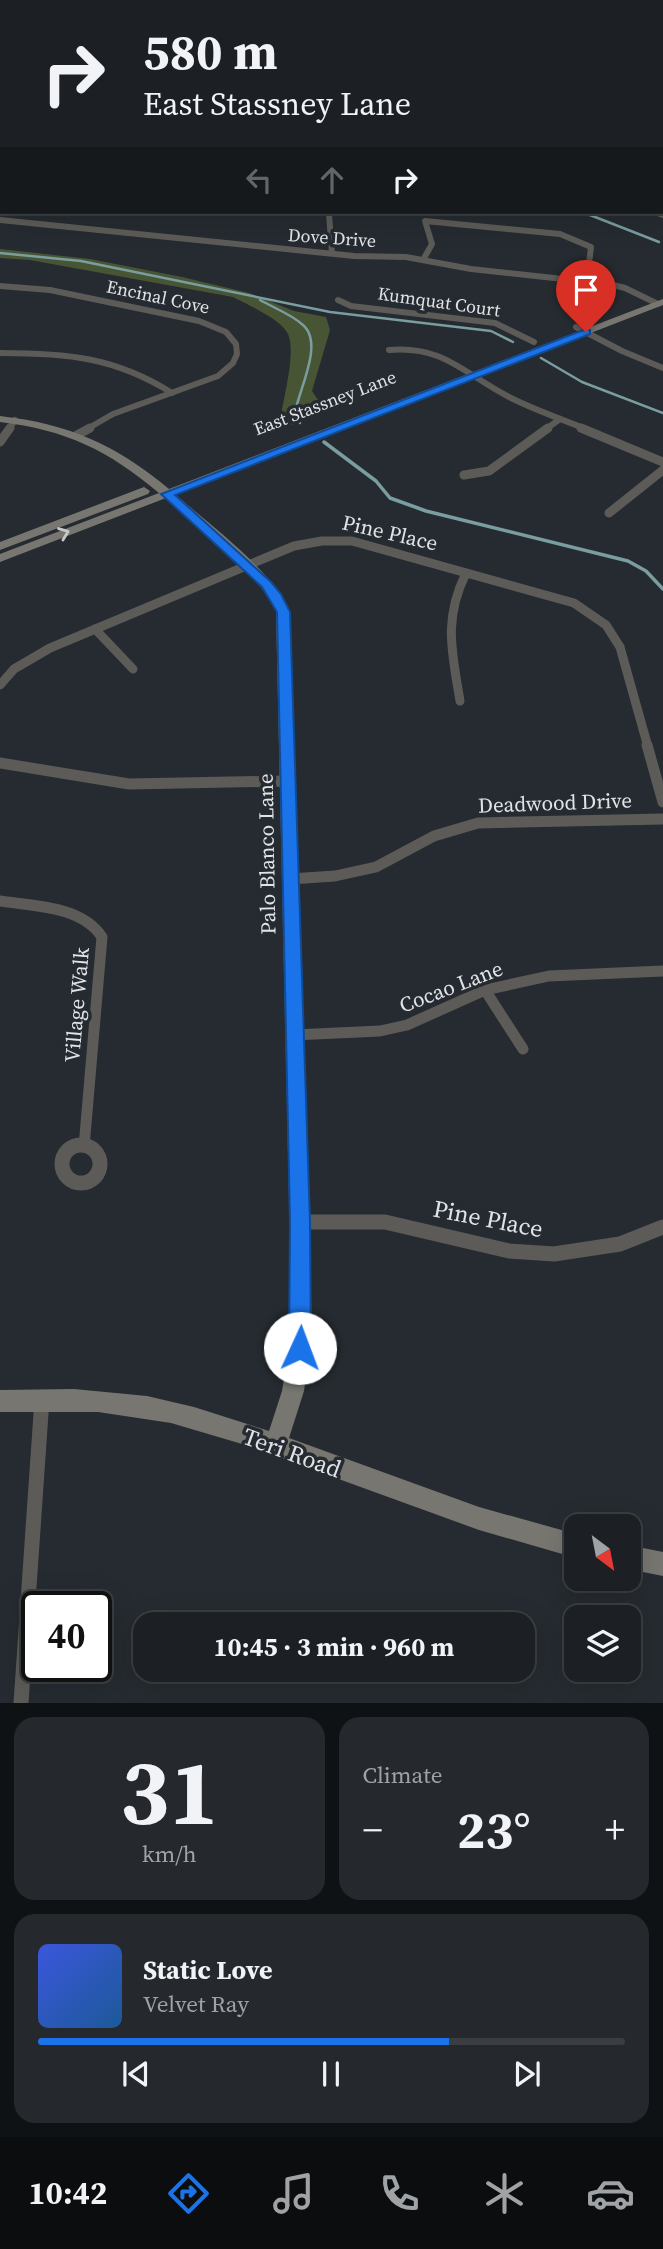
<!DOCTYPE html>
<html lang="en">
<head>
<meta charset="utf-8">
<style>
	:root { --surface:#1c2024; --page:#25282c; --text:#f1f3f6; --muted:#a0a3a6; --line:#3a3e41; --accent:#1a73e8 }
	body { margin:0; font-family:"Source Serif 4",serif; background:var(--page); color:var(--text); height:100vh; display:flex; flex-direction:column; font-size:26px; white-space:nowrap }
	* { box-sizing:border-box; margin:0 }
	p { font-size:23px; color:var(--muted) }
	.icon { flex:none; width:38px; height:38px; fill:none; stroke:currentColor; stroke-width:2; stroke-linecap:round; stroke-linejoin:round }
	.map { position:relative; height:1703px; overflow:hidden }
	.drawer { display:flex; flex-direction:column; gap:14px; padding:14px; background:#0f1214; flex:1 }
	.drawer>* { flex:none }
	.hud { position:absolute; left:0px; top:0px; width:663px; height:214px; box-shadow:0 7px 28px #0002,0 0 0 2px var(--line); background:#1c2024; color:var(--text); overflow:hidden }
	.needle { width:46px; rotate:148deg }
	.controls { position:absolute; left:564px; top:1514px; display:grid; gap:14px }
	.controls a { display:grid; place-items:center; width:77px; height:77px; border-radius:14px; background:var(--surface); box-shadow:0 7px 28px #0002,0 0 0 2px var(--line); font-size:35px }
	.speed { position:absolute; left:21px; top:1591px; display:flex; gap:14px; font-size:35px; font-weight:700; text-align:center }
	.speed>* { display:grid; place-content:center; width:91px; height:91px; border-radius:50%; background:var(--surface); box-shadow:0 7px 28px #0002,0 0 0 2px var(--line); line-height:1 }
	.speed .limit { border:4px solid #111; border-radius:10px; background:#fff; color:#111 }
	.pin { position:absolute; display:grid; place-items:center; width:60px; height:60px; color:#fff; margin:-72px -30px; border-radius:50% 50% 50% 0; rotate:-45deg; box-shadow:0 0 7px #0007 }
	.pin .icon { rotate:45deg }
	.me { position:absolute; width:77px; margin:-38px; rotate:2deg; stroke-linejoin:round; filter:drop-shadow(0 0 5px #0008) }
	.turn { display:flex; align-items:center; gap:24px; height:147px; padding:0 28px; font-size:32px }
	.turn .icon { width:91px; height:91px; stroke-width:2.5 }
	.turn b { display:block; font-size:49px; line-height:60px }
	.lanes { display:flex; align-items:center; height:66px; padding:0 28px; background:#0003; justify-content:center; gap:35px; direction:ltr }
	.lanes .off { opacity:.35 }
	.big { font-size:52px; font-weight:700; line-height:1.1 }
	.drawer .card { flex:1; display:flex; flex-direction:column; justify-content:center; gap:10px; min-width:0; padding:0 24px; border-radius:21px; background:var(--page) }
	.drawer .dial { align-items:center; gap:0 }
	.dial b { font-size:91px; line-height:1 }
	.song { display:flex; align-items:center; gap:21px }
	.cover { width:84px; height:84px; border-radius:10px; background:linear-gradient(135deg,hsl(230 70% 55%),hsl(210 70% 35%)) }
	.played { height:7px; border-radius:4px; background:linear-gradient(90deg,var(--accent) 70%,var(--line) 70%) }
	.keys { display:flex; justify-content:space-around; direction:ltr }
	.heat { display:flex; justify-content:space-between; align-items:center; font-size:38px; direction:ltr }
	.drawer .tiles { flex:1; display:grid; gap:14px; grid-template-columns:1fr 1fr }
	.card:last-child { grid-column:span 2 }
	.trip { position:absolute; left:133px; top:1612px; width:402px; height:70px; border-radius:21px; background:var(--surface); box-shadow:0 7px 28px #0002,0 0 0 2px var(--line); font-weight:700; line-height:70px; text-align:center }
	.dock { display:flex; height:112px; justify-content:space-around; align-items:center; background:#0b0d0e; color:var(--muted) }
	.dock .icon { width:49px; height:49px }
	.dock .current { color:var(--accent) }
	.dock b { font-size:32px; color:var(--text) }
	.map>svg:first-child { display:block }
	.forest { fill:#475535 }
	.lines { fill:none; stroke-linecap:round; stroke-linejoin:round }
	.stream-far2 { stroke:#7a9da0; stroke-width:2 }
	.stream-far1 { stroke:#7a9da0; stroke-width:2.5 }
	.stream { stroke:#7a9da0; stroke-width:3.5 }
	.street-far4 { stroke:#5c5b57; stroke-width:5 }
	.street-far3 { stroke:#5c5b57; stroke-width:6 }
	.street-far2 { stroke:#5c5b57; stroke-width:9 }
	.street-far1 { stroke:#5c5b57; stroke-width:11 }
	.street { stroke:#5c5b57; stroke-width:15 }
	.secondary { fill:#787670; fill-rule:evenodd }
	.oneway { stroke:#c6c8c9 }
	.route { fill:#1a73e8; stroke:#114b97; stroke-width:2 }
	.labels { text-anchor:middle; stroke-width:7; stroke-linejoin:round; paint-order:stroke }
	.far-street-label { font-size:18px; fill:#e0e3e7; stroke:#252b30 }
	.street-label { font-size:21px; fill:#e0e3e7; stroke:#252b30 }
	.near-street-label { font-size:24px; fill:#e0e3e7; stroke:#252b30 }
</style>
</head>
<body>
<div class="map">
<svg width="663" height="1703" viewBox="0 0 663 1703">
	<rect width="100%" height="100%" fill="#252b30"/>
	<path class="forest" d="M 0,249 L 90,259 L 182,277 L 249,293 L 294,311 L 326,317 L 330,330 L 312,391 L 326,412 L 289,426 L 281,416 C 284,396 296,352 288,334 C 281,319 248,305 233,297 L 30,260 L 0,258 Z"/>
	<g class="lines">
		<path class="stream-far2" d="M 588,0 L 590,2"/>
		<g class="stream-far1">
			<path d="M 555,212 L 590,215 L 659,242"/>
			<path d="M 0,253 L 81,261 L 330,312 L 491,331 L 513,342"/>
			<path d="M 260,300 C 274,308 291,314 303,325 C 325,344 297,392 294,418 L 300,423"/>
			<path d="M 541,358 L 582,382 L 663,413"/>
		</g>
		<path class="stream" d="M 324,442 L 376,481 L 390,498 L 426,511 L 628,561 L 646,571 L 663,589"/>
		<path class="street-far4" d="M 0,141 L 2,135"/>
		<g class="street-far3">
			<path d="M 326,212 L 329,214 L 332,253"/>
			<path d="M 654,212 L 663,215"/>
			<path d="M 0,220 L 354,256 L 406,257 L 471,269 L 609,284 L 625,288 L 658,304"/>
			<path d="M 423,260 L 432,244 L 425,221 L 560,234 L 591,247 L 587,281"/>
			<path d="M 0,286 L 50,290 L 199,321 L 226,332 L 236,344 L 237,354 L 233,363 L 218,376 L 113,414 L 87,429"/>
			<path d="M 338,300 L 351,306 L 495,323 L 534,342"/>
			<path d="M 576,327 L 622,351 L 663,368"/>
			<path d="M 389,350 C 444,345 465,375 511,398 C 535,410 561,419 586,429"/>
			<path d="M 0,353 C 66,353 115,357 172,393"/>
			<path d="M 9,429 L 15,420"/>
			<path d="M 546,429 L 560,419"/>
		</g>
		<g class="street-far2">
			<path d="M 581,428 L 663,462"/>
			<path d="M 77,435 L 90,428"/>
			<path d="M 0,442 L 10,428"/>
			<path d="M 464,475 L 489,471 L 548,428"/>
			<path d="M 609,513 L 663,470"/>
			<path d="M 95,629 L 133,669"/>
			<path d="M 0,685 L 14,669 L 50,648 L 294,546 L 322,541 L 352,541 L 574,603 L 606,625 L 620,647 L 648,747"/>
			<path d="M 460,701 C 452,652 443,620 466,573"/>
		</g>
		<g class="street-far1">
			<path d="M 647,745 L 663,802"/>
			<path d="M 0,763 L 129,784 L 289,781"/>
			<path d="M 290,879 L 335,876 L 376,867 L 434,836 L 478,823 L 663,819"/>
			<path d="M 0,901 C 34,906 82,906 102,937 L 84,1147"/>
			<path d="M 485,990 L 523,1049"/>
			<path d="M 294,1035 L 380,1031 L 407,1025 L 485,990 L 549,976 L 663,971"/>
		</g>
		<g class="street">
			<circle cx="81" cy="1164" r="19"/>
			<path d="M 300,1222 L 385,1222 L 509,1251 L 554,1254 L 620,1244 L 663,1227"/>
			<path d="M 21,1703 L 42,1399"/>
		</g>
		<g class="secondary">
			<rect x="0" y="80" width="2" height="4"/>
			<rect x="662" y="129" width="1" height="4"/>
			<path d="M 663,299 L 663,305 L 175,494 C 212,527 270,568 290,612 L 312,1333 L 304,1391 L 289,1438 L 479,1507 L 576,1534 L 576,1558 L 479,1530 L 242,1444 L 171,1423 L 98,1412 L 0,1412 L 0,1390 L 74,1389 L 147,1396 L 194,1407 L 269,1431 L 282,1391 L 292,1333 L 276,612 C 260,573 198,528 166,498 L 0,562 L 0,554 L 159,493 C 108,450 66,430 0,422 L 0,416 C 69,424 115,444 169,489 Z"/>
			<path d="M 144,487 L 150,491 L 148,494 L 0,550 L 0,542 Z"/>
			<path d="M 628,1545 L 663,1552 L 663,1576 L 628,1569 Z"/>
		</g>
	</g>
	<defs><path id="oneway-chevron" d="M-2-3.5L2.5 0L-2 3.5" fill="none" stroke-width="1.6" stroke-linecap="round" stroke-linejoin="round" transform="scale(1.75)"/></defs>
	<use class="oneway" href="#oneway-chevron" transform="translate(64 533) rotate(-21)"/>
	<path class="route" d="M 586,329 L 590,330 L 590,334 L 175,495 L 271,582 L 281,594 L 290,612 L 310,1222 L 311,1348 L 308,1355 L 300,1359 L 293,1355 L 289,1348 L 290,1222 L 277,612 L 262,587 L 161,494 Z"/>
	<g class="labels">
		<g class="far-street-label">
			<text transform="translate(332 238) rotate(4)" y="6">Dove Drive</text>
			<text transform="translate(158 297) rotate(12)" y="6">Encinal Cove</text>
			<text transform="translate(439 302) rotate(8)" y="6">Kumquat Court</text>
			<text transform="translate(325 403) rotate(-21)" y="6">East Stassney Lane</text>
		</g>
		<g class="street-label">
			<text transform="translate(390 533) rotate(13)" y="7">Pine Place</text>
			<text transform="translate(555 803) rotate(-2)" y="7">Deadwood Drive</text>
			<text transform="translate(267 854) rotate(-91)" y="7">Palo Blanco Lane</text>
			<text transform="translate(451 987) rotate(-21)" y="7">Cocao Lane</text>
			<text transform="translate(77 1005) rotate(-85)" y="7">Village Walk</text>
		</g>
		<g class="near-street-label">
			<text transform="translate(488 1219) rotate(11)" y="8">Pine Place</text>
			<text transform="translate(292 1453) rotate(20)" y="8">Teri Road</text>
		</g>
	</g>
</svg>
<div class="controls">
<a><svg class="needle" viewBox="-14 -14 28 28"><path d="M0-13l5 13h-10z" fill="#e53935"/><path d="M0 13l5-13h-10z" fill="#a0a3a6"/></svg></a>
<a><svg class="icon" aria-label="layers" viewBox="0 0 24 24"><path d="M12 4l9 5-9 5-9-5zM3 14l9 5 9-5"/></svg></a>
</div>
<div class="speed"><div class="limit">40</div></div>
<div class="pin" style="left:586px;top:332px;background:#d93025"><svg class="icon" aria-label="arrive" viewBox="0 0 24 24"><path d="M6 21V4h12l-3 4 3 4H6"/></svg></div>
<svg class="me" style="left:300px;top:1348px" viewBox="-20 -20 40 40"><circle r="19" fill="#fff"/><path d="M0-13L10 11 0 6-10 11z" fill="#1a73e8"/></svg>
<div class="trip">10:45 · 3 min · 960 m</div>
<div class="hud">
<div class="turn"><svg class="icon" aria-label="right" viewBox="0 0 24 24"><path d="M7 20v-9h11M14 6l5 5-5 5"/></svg><div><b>580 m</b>East Stassney Lane</div></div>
<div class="lanes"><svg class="icon off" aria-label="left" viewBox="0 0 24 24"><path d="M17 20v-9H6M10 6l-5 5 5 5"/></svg><svg class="icon off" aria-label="ahead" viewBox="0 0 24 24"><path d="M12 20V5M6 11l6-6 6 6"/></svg><svg class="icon" aria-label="right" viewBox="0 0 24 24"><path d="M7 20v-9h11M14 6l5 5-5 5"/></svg></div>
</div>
</div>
<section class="drawer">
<div class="tiles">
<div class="card dial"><b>31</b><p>km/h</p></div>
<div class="card"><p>Climate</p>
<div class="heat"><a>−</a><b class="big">23°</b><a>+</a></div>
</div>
<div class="card">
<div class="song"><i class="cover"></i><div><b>Static Love</b><p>Velvet Ray</p></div></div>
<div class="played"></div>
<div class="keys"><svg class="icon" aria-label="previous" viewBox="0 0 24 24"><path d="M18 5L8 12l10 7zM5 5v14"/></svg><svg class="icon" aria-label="pause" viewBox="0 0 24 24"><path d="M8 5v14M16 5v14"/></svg><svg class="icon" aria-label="next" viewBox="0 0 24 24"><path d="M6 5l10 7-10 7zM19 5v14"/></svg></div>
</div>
</div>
</section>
<nav class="dock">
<b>10:42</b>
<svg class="icon current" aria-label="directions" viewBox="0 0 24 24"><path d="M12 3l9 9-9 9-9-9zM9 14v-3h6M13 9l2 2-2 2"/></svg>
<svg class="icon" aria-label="music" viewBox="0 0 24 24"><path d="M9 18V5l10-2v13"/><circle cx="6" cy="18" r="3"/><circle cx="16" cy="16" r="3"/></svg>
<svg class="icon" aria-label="phone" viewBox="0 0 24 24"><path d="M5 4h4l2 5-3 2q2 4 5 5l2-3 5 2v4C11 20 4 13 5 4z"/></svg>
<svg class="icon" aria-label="climate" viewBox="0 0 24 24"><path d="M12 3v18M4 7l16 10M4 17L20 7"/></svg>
<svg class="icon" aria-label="car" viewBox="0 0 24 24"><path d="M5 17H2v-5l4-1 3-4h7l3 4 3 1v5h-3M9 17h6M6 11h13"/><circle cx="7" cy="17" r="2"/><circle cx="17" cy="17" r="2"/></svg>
</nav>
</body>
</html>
